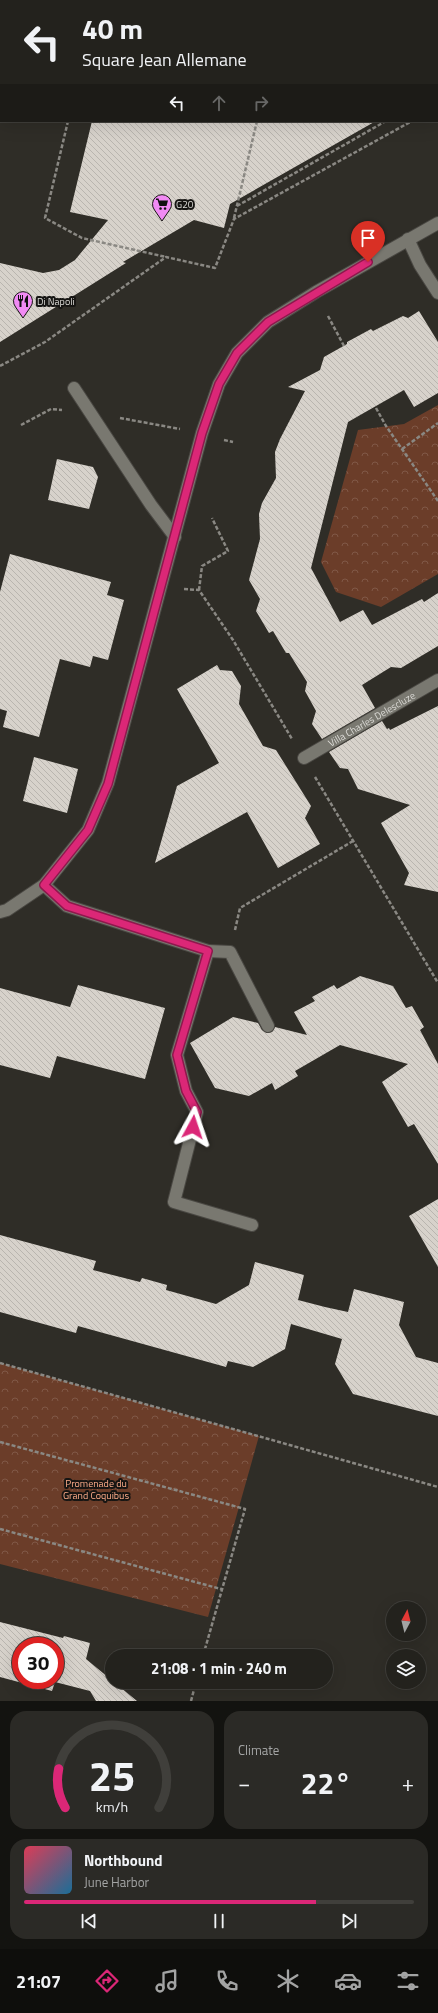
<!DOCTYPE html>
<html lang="en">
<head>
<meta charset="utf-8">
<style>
	:root { --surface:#23221d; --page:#2b2a26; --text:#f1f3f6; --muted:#a3a4a4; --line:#403f3b; --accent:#db2777 }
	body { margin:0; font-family:"Titillium Web",sans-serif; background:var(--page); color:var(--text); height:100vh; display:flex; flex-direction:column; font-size:15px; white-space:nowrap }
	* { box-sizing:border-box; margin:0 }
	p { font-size:13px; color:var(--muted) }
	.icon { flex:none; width:22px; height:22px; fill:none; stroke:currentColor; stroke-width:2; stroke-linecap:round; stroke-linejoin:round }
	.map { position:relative; height:1701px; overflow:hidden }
	.details { display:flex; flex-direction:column; gap:10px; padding:10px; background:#131310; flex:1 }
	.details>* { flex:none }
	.guide { position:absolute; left:0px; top:0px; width:438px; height:122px; box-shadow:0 4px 16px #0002,0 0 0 1px var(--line); background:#23221d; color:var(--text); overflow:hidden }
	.needle { width:26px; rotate:7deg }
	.tools { position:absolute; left:386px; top:1601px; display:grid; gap:8px }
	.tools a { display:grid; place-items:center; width:40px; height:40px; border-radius:50%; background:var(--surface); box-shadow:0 4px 16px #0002,0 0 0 1px var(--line); font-size:20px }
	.speed { position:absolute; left:12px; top:1637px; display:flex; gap:8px; font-size:20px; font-weight:700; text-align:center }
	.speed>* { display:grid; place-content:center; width:52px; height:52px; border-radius:50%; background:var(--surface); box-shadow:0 4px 16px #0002,0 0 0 1px var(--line); line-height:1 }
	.speed .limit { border:6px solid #d22; background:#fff; color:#111 }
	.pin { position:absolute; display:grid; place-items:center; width:34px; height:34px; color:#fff; margin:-41px -17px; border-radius:50% 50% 50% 0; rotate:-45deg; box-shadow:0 0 4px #0007 }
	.pin .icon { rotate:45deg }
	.me { position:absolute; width:44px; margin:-22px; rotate:5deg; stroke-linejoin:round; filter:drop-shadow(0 0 3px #0008) }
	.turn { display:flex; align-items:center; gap:14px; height:84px; padding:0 16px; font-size:18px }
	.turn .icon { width:52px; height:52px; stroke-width:2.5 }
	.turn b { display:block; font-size:28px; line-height:34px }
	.lanes { display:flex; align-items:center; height:38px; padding:0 16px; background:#0003; justify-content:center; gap:20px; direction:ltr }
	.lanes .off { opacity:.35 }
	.big { font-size:30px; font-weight:700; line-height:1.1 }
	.details .tile { flex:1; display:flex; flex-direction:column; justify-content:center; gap:6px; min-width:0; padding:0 14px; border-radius:16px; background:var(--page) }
	.details .dial { align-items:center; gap:0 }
	.dial svg { height:104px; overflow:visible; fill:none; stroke:var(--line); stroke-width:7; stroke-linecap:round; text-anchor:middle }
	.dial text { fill:var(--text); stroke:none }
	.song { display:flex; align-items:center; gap:12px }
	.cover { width:48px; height:48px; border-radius:6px; background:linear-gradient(135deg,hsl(350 70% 55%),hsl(200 70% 35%)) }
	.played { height:4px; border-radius:2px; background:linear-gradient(90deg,var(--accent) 75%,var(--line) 75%) }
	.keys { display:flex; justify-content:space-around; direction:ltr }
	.heat { display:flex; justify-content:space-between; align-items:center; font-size:22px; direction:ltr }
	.details .tiles { flex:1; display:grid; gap:10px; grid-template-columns:1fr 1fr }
	.tile:last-child { grid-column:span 2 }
	.trip { position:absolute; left:105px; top:1649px; width:228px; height:40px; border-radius:20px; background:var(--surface); box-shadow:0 4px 16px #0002,0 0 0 1px var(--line); font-weight:700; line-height:40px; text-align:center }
	.menu { display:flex; height:64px; justify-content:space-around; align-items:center; background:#0e0e0c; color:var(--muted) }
	.menu .icon { width:28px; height:28px }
	.menu .current { color:var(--accent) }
	.menu b { font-size:18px; color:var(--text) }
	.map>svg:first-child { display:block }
	.park { fill:url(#park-crowns) }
	.building { fill:url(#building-back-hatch); fill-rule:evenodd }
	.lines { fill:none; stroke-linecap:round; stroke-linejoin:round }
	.service-casing { stroke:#4a4843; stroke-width:14 }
	.pedestrian-casing { stroke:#4a4843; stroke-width:14 }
	.minor-casing { stroke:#4a4843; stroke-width:14 }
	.path { stroke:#8a8883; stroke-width:2.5; stroke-dasharray:4 2; stroke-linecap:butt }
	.service { stroke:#797870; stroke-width:12 }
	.pedestrian { stroke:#797870; stroke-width:12 }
	.minor { stroke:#797870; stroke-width:12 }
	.route-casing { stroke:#8e194d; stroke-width:10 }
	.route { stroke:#db2777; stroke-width:7 }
	.labels { text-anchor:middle; stroke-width:4; stroke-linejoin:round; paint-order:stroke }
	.poi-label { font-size:10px; fill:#dbdad6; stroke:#161513; text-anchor:start }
	.street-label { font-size:10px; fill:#dbdad6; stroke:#161513 }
	.park-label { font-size:10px; fill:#ffad8a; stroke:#161513 }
</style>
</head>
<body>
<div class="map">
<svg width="438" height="1701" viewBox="0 0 438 1701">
	<defs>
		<pattern id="park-crowns" width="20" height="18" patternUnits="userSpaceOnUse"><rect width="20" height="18" fill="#6b3d29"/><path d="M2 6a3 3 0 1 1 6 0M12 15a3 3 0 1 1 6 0" fill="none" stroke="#805847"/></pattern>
		<pattern id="building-back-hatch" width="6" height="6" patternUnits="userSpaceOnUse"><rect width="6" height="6" fill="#d7d2cb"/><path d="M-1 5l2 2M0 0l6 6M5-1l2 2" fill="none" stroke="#b9b5af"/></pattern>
	</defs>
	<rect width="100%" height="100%" fill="#2f2d27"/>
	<g class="park">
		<path d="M 438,405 L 438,574 L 381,607 L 336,592 L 321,562 L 358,430 L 404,424 Z"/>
		<path d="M 0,1363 L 259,1436 L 208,1617 L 0,1564 Z"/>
	</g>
	<g class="building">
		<path d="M 92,121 L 376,121 L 230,204 L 224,228 L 194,220 L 123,262 L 126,263 L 0,342 L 0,263 L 43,273 L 59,270 L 75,260 L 108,220 L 70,212 Z"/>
		<path d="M 419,311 L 438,342 L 438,393 L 414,407 L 404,390 L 348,422 L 311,568 L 340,622 L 363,610 L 372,625 L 422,599 L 424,602 L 438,593 L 438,646 L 401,668 L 391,667 L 362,685 L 375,708 L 322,739 L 312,724 L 316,711 L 305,691 L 307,682 L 289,653 L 286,653 L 273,631 L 269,633 L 256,611 L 260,599 L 249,580 L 260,539 L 259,514 L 262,503 L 276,478 L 275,452 L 280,439 L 305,391 L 288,387 L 320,370 L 324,357 L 347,344 L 347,342 L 371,329 L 373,331 L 403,316 L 408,318 Z"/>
		<path d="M 57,459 L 93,467 L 98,477 L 89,509 L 48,500 Z"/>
		<path d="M 10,554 L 111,582 L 107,595 L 124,600 L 108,660 L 93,656 L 90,667 L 60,659 L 39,737 L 3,727 L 7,711 L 0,709 L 0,592 Z"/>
		<path d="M 217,665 L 220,670 L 232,671 L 241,686 L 239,704 L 263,746 L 276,750 L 311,806 L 305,818 L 320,844 L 278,868 L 247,812 L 155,863 L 177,786 L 219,763 L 177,689 Z"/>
		<path d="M 438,706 L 438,892 L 404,885 L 409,873 L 381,823 L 410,805 L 358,789 L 348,769 L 340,768 L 329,752 L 382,721 L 387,729 L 389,728 L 390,730 Z"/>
		<path d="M 34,757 L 78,769 L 67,813 L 23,801 Z"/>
		<path d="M 360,976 L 393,986 L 406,1008 L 412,1006 L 424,1027 L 420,1030 L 438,1064 L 438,1164 L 414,1124 L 408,1127 L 382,1082 L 408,1064 L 340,1045 L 295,1071 L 298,1076 L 275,1090 L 272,1083 L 249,1096 L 215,1088 L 190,1043 L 233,1017 L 258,1023 L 262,1030 L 267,1033 L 272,1032 L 275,1027 L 307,1035 L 294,1012 L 315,1001 L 312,997 L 334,985 L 337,989 Z"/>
		<path d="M 78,985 L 165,1008 L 145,1079 L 57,1056 L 50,1078 L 0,1065 L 0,988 L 70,1007 Z"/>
		<path d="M 438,1199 L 438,1267 L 409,1216 Z"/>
		<path d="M 0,1235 L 96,1261 L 93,1270 L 140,1282 L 142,1278 L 167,1285 L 166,1290 L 216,1304 L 249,1285 L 255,1262 L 304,1275 L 298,1300 L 325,1307 L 348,1312 L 354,1289 L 404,1302 L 399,1325 L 416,1357 L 438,1363 L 438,1416 L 353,1394 L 335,1364 L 342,1339 L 291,1324 L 285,1349 L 253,1367 L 228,1361 L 226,1367 L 78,1326 L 76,1333 L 0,1312 Z"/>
		<path d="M 0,1622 L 63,1638 L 64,1636 L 90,1643 L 86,1659 L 137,1701 L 96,1701 L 90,1691 L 55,1682 L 52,1691 L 0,1677 ZM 21,1646 L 55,1646 L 55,1680 L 21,1680 Z"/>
	</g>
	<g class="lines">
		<defs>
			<g id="service">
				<path d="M 408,239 L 420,265 L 438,293"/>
				<path d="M 74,388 L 151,505 L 175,537"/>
			</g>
			<g id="pedestrian">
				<path id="s1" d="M 304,758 L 438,680"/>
			</g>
			<g id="minor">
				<path d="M 44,885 L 67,906 L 208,951 L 177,1055 L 186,1091 L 197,1112 L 174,1202 L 252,1225"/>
				<path d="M 0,912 L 7,910 L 44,885 L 88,830 L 108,783 L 202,433 L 219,384 L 237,353 L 268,322 L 316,292 L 438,223"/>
				<path d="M 208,951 L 230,952 L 268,1026"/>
			</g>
		</defs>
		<use href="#service" class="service-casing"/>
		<use href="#pedestrian" class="pedestrian-casing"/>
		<use href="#minor" class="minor-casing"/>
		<g class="path">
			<path d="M 97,1 L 98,0"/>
			<path d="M 437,92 L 438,91"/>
			<path d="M 437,106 L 438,106"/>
			<path d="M 68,121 L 45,218 L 82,238 L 166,257"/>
			<path d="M 237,206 L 386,121"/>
			<path d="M 234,218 L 257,121"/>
			<path d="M 328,316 L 344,346"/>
			<path d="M 0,366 L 45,342 L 166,257 L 215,268 L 234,219 L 412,121"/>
			<path d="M 376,408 L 386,426 L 438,501"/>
			<path d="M 120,418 L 180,429"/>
			<path d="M 21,425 L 51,409 L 62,410"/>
			<path d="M 224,440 L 233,442"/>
			<path d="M 402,449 L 438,423"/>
			<path d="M 184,589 L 199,590 L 233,640 L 292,739"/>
			<path d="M 199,590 L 202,566 L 228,551 L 212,518"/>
			<path d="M 315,777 L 438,983"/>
			<path d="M 235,930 L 240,908 L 353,841"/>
			<path d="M 0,1363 L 438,1487"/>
			<path d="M 0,1442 L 245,1509 L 203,1656"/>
			<path d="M 0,1529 L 221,1589"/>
			<path d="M 191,1701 L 196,1682"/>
		</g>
		<use href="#service" class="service"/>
		<use href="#pedestrian" class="pedestrian"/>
		<use href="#minor" class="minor"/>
	</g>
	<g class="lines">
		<defs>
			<path id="route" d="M 193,1127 L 197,1112 L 186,1091 L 177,1055 L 208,951 L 67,906 L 44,885 L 88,830 L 108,784 L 202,433 L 219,384 L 237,353 L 268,322 L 368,262"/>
		</defs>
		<use href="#route" class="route-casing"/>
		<use href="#route" class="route"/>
	</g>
	<defs>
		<symbol id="supermarket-pin" viewBox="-11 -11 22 30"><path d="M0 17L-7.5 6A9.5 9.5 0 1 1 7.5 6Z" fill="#f18af4" stroke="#161513"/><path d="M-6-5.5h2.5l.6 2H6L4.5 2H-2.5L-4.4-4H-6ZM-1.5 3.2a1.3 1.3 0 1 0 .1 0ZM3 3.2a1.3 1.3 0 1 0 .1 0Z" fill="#111"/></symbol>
		<symbol id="restaurant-pin" viewBox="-11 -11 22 30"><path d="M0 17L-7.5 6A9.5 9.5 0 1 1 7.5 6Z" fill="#f18af4" stroke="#161513"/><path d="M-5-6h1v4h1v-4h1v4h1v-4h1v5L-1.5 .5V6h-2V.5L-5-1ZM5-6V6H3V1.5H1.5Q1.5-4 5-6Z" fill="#111"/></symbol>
	</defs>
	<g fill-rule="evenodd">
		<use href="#supermarket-pin" x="151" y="193" width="22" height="30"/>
		<use href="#restaurant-pin" x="12" y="290" width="22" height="30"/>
	</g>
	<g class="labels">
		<g class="poi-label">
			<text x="176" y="208">G20</text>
			<text x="37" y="305">Di Napoli</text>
		</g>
		<g class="street-label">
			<text dy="4" stroke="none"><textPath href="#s1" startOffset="78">Villa Charles Delescluze</textPath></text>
		</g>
		<g class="park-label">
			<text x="96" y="1487">Promenade du<tspan x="96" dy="12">Grand Coquibus</tspan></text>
		</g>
	</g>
</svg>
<div class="tools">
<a><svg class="needle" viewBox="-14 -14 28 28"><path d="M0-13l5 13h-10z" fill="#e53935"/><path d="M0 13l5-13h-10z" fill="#a3a4a4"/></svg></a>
<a><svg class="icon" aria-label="layers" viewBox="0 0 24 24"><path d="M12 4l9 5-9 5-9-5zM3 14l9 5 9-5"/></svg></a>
</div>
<div class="speed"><div class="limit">30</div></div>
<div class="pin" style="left:368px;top:262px;background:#d93025"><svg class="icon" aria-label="arrive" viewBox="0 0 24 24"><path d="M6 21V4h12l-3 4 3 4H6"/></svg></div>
<svg class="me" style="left:193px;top:1127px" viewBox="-20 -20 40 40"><path d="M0-17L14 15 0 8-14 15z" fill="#db2777" stroke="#fff" stroke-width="4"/></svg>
<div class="trip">21:08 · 1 min · 240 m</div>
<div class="guide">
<div class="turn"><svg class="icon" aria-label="left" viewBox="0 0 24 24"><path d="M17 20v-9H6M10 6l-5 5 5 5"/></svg><div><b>40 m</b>Square Jean Allemane</div></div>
<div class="lanes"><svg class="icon" aria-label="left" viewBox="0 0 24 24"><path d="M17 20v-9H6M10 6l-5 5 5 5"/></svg><svg class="icon off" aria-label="ahead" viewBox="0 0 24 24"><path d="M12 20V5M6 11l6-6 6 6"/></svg><svg class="icon off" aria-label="right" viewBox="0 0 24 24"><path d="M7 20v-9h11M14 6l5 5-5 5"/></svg></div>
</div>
</div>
<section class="details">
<div class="tiles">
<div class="tile dial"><svg viewBox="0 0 100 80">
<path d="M14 69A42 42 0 1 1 86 69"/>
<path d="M14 69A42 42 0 0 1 9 39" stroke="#db2777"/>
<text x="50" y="56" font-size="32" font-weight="700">25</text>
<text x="50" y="72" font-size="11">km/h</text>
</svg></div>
<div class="tile"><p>Climate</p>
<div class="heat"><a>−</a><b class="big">22°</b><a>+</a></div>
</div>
<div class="tile">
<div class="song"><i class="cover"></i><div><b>Northbound</b><p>June Harbor</p></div></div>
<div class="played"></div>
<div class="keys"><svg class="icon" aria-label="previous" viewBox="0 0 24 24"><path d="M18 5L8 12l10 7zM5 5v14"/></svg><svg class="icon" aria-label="pause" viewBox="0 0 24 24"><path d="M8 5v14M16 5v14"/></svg><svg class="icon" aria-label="next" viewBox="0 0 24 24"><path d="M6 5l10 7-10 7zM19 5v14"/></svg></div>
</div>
</div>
</section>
<nav class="menu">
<b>21:07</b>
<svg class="icon current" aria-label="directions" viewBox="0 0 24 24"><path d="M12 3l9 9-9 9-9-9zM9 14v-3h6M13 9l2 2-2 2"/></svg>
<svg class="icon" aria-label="music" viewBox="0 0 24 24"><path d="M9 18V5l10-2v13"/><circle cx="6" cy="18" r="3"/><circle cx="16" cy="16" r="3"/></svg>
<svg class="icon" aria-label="phone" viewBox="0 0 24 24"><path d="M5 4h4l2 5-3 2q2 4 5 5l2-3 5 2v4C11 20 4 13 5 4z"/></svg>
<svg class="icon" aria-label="climate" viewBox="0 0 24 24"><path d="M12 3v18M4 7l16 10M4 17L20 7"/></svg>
<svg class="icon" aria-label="car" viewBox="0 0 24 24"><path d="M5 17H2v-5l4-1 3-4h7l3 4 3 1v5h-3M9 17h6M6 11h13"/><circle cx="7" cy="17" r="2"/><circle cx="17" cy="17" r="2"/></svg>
<svg class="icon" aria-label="filters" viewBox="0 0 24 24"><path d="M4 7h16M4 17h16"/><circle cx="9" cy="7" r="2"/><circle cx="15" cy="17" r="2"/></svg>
</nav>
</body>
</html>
